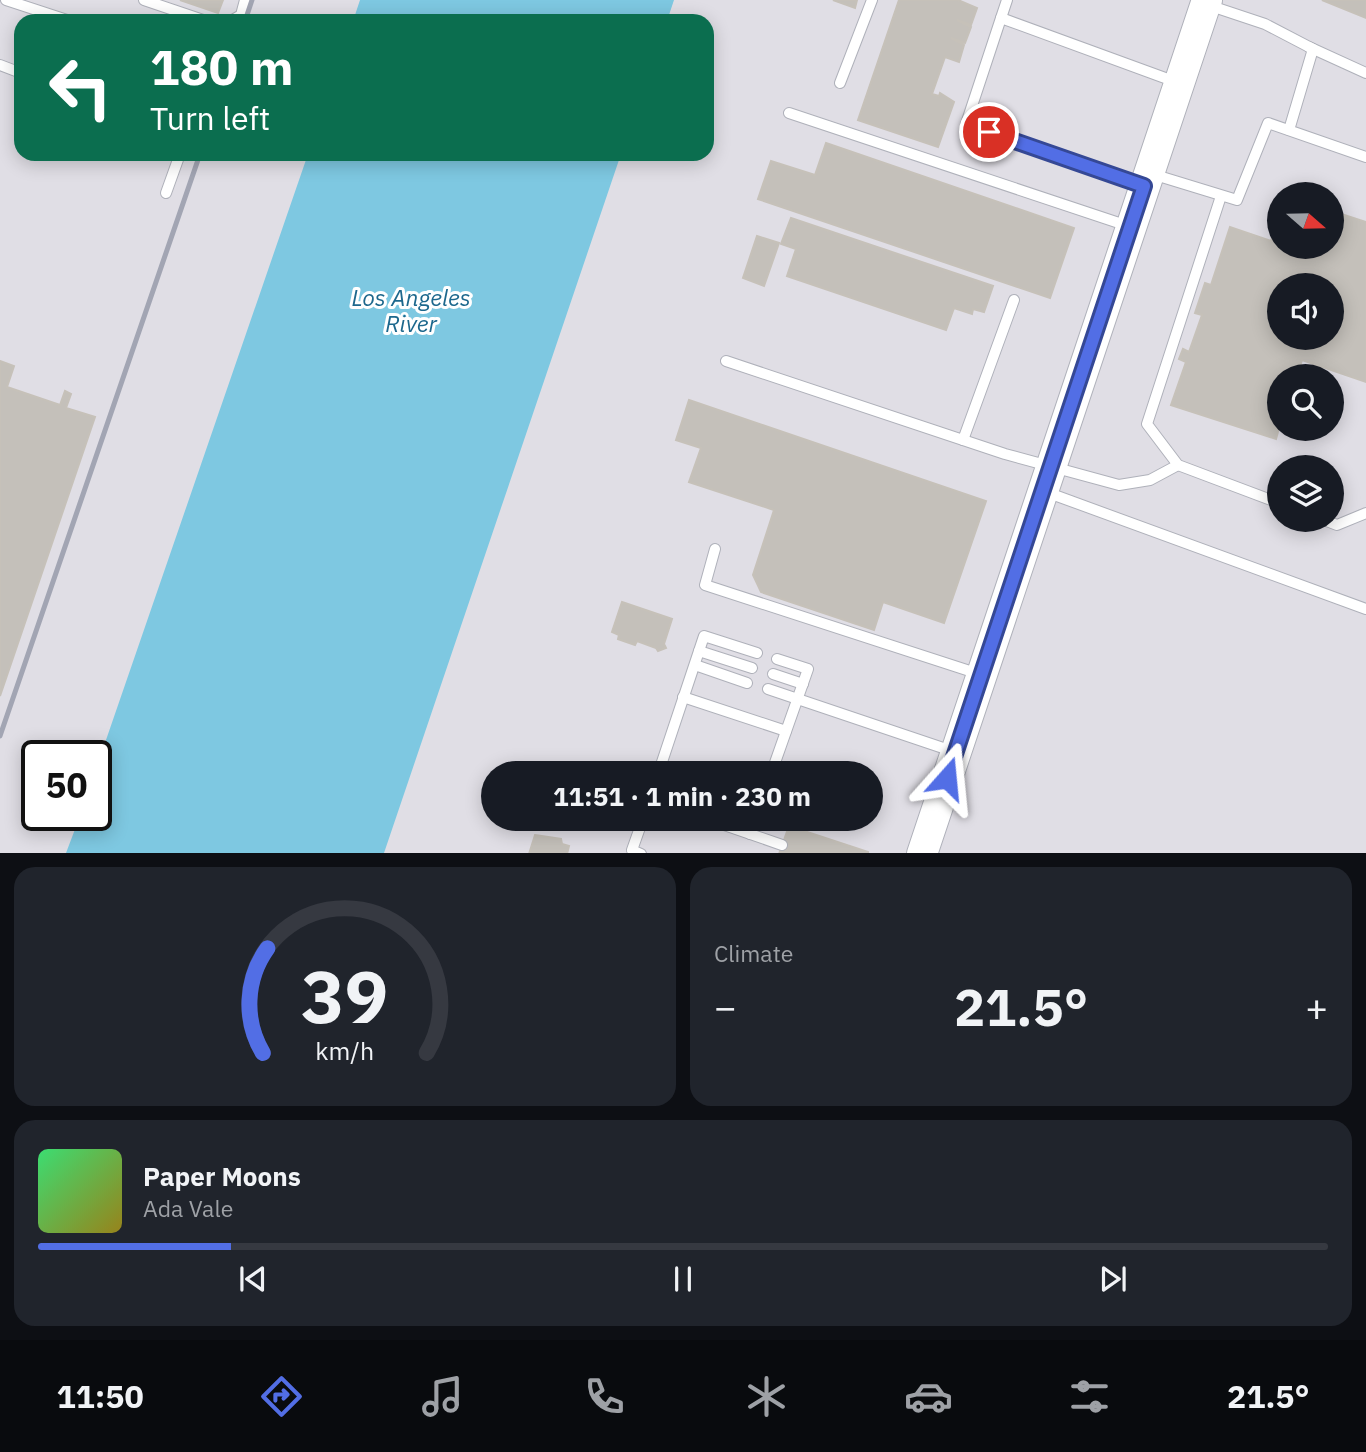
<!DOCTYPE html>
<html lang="en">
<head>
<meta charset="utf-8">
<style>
	:root { --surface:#171b24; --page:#20242c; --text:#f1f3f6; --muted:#9ea1a6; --line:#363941; --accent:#526ee5 }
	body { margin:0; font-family:"IBM Plex Sans",sans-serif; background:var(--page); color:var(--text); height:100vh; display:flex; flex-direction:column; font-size:26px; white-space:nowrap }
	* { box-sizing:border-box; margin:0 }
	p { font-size:23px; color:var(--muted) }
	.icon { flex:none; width:38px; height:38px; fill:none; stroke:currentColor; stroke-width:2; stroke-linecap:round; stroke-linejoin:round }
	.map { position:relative; height:853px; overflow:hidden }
	.drawer { display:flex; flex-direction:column; gap:14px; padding:14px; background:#0d0f14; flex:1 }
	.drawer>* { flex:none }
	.top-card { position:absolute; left:14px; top:14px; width:700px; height:147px; border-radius:21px; box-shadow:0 4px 18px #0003; background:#0b6e4f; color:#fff; overflow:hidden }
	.needle { width:46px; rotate:110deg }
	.controls { position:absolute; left:1267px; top:182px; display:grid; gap:14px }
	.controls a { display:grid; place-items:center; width:77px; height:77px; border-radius:50%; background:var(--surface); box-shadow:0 4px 18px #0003; font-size:35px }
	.speed { position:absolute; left:21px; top:740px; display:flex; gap:14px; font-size:35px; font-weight:700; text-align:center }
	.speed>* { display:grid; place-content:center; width:91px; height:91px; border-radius:50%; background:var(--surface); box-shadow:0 4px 18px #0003; line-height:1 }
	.speed .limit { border:4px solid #111; border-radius:10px; background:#fff; color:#111 }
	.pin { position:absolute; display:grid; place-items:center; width:60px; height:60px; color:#fff; margin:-30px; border:4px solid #fff; border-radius:50%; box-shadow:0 2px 7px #0007 }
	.me { position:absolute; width:77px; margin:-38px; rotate:18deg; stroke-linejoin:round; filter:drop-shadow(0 0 5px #0008) }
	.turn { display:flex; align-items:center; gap:24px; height:147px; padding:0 21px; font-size:32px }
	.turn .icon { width:91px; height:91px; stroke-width:2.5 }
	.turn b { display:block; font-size:49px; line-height:60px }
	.big { font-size:52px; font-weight:700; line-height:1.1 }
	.drawer .card { flex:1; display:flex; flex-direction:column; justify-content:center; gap:10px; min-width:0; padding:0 24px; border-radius:21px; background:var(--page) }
	.drawer .dial { align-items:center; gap:0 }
	.dial svg { height:182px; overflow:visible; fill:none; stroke:var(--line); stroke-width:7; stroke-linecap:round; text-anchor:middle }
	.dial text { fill:var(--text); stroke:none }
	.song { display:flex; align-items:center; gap:21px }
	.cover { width:84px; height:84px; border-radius:10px; background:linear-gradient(135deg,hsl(140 70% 55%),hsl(50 70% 35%)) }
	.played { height:7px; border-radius:4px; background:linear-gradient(90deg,var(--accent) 15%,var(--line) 15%) }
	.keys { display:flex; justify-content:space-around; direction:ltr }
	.heat { display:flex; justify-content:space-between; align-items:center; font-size:38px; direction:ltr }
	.drawer .tiles { flex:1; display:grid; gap:14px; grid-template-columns:1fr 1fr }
	.card:last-child { grid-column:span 2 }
	.trip { position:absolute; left:481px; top:761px; width:402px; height:70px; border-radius:35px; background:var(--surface); box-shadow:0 4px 18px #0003; font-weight:700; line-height:70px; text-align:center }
	.menu { display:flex; height:112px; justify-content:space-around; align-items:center; background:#090b0e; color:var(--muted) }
	.menu .icon { width:49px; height:49px }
	.menu .on { color:var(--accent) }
	.menu b { font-size:32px; color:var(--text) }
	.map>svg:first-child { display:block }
	.industrial { fill:#e0dee5; fill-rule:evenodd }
	.water { fill:#7ec8e1 }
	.building { fill:#c4c0ba; stroke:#c6c1b9; stroke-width:2; fill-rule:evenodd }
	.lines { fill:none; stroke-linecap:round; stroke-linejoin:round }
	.lane-casing { stroke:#afb1ba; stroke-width:12 }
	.secondary-casing { stroke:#afb1ba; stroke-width:32 }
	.lane { stroke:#fff; stroke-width:10 }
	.secondary { stroke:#fff; stroke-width:30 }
	.rail { stroke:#a2a5b3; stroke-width:5 }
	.route-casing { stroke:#354895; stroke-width:18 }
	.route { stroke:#526ee5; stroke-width:12 }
	.labels { text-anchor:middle; stroke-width:6; stroke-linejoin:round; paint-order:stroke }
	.water-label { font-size:23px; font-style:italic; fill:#1d688d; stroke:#fff }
</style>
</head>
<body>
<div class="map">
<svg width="1366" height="854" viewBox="0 0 1366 854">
	<rect width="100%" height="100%" fill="#ebe6df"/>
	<path class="industrial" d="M 0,0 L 1366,0 L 1366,853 L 0,853 ZM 21,21 L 707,21 L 707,154 L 21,154 ZM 1279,194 L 1332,194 L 1332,247 L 1279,247 ZM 1279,285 L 1332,285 L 1332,338 L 1279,338 ZM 1279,376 L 1332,376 L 1332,429 L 1279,429 ZM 1279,467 L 1332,467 L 1332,520 L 1279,520 ZM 37,756 L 96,756 L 96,816 L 37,816 ZM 494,774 L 872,774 L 872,819 L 494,819 Z"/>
	<g class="water">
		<path d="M 360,0 L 674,0 L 667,21 L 353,21 Z"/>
		<path d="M 308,154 L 621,154 L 384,853 L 66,853 L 80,816 L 96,816 L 96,769 Z"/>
	</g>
	<g class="building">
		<path d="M 180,0 L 223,0 L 218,13 Z"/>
		<path d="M 833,0 L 857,0 L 855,8 Z"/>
		<path d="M 899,0 L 958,0 L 977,8 L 971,25 L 957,20 L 971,27 L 965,43 L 951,38 L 964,45 L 959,62 L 945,57 L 932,94 L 939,96 L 940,93 L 954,102 L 938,147 L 858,120 Z"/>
		<path d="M 1322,0 L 1366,0 L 1366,18 Z"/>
		<path d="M 826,143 L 1074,228 L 1050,298 L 758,199 L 771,161 L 815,175 Z"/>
		<path d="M 1332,211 L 1366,222 L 1366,382 L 1302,360 L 1297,376 L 1279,376 L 1279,428 L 1276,439 L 1171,405 L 1186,362 L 1179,359 L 1183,349 L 1189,352 L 1202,315 L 1195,313 L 1205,283 L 1211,285 L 1230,227 L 1271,241 L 1279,217 L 1279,247 L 1332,247 ZM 1279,285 L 1332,285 L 1332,338 L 1279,338 Z"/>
		<path d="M 791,218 L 993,286 L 984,312 L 973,309 L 972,314 L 954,308 L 946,330 L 787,276 L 796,249 L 781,244 Z"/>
		<path d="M 757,236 L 779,243 L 764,286 L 743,278 Z"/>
		<path d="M 0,361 L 14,366 L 7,387 L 60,405 L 65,391 L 71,394 L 66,408 L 95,417 L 0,696 Z"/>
		<path d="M 689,400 L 986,501 L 944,623 L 883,602 L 874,630 L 761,592 L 753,575 L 774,510 L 689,482 L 701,448 L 676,440 Z"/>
		<path d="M 622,602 L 672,619 L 664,644 L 666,648 L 658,651 L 656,648 L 637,641 L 635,645 L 618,639 L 619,635 L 612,632 Z"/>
		<path d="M 789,826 L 868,852 L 868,854 L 779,854 Z"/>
		<path d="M 535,835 L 561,839 L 562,844 L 569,846 L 567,854 L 529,854 Z"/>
	</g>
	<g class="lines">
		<defs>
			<g id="lane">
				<path d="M 6,0 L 70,21"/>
				<path d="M 144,0 L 206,21"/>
				<path d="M 1208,5 L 1265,24 L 1313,49 L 1289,130"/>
				<path d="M 1001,18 L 1007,0"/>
				<path d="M 231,21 L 241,15 L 245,0"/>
				<path d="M 1309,47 L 1366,73"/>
				<path d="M 0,65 L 21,73"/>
				<path d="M 840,83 L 872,0"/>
				<path d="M 789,113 L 1128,226"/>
				<path d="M 1152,174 L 1237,200 L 1268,123 L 1366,157"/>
				<path d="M 1142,185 L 966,124 L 1001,18 L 1176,82"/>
				<path d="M 166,193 L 180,154"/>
				<path d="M 1221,196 L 1147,424 L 1178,465 L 1279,503"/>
				<path d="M 726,361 L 1005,454 L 1119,485 L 1150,480 L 1178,465"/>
				<path d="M 963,440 L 1014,300"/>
				<path d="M 1046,492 L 1366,609"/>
				<path d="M 1324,520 L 1337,525 L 1366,513"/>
				<path d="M 715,549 L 705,585 L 979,674"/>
				<path d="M 699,651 L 752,668"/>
				<path d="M 695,665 L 747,683"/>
				<path d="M 773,674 L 803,684"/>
				<path d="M 768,689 L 952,751"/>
				<path d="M 683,697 L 786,731"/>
				<path d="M 658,774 L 704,636 L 757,653"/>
				<path d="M 771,774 L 808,669 L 777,659"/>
				<path d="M 707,819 L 782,845"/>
				<path d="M 750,834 L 755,819"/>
				<path d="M 641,854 L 632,850 L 643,819"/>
			</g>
			<path id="secondary" d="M 922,854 L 1207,0"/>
		</defs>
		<use href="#lane" class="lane-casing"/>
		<use href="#secondary" class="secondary-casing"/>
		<use href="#lane" class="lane"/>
		<use href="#secondary" class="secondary"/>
		<g class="rail">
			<path d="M 245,21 L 252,0"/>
			<path d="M 0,736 L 200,154"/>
		</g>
	</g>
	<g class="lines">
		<defs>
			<path id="route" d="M 947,778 L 1144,186 L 989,132"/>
		</defs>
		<use href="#route" class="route-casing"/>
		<use href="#route" class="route"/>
	</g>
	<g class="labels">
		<g class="water-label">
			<text x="411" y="306">Los Angeles<tspan x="411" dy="26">River</tspan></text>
		</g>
	</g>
</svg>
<div class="controls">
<a><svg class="needle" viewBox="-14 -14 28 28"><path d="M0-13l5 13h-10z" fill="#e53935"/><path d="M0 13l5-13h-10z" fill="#9ea1a6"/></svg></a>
<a><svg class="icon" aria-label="sound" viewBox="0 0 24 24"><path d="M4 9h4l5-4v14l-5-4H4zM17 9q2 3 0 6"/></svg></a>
<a><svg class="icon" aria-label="search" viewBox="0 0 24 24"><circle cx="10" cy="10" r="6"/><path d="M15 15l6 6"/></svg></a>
<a><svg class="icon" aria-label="layers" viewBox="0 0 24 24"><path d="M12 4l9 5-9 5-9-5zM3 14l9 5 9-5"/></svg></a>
</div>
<div class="speed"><div class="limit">50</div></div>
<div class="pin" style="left:989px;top:132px;background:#d93025"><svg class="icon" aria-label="arrive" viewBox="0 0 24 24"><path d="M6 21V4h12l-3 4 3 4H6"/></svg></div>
<svg class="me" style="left:947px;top:778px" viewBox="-20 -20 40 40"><path d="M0-17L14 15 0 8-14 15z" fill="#526ee5" stroke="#fff" stroke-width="4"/></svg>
<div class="trip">11:51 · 1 min · 230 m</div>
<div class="top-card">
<div class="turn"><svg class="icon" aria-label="left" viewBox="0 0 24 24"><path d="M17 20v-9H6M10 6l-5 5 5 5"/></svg><div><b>180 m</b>Turn left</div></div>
</div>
</div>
<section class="drawer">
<div class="tiles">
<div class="card dial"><svg viewBox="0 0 100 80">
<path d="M14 69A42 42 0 1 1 86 69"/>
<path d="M14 69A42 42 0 0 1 16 23" stroke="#526ee5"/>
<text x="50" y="56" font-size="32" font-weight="700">39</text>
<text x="50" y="72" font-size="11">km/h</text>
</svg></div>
<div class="card"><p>Climate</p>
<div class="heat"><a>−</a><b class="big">21.5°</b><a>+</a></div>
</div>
<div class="card">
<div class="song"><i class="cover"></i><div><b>Paper Moons</b><p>Ada Vale</p></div></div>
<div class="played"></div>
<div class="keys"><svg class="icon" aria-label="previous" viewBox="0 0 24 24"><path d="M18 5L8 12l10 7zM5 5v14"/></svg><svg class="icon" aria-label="pause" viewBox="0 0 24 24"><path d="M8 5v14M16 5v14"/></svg><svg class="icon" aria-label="next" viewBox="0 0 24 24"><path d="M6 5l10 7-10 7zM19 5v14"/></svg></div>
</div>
</div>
</section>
<nav class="menu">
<b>11:50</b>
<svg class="icon on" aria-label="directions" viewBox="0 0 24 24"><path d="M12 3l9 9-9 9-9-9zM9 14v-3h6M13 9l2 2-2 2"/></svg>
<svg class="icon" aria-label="music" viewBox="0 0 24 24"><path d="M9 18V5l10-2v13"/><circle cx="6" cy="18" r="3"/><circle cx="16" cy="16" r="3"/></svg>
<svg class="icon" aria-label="phone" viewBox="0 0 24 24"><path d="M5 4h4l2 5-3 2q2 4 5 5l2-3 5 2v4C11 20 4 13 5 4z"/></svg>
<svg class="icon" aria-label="climate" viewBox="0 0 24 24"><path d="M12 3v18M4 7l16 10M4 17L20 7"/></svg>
<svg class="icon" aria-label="car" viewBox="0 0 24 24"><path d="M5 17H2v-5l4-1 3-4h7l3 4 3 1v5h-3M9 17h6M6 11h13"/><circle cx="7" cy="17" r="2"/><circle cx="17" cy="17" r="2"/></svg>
<svg class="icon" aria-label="filters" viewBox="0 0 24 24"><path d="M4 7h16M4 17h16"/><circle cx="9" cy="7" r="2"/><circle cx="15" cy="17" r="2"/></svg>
<b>21.5°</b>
</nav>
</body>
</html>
